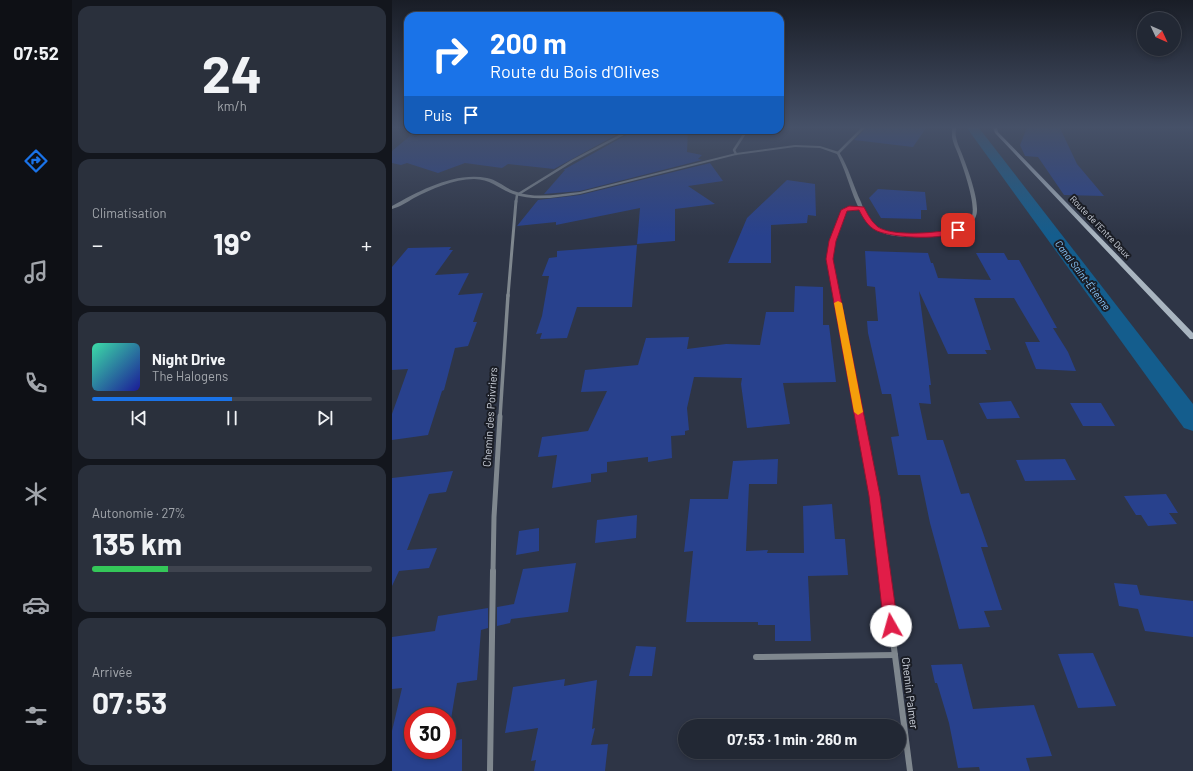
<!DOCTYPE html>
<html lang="fr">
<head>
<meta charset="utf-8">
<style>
	:root { --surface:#222834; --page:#2a303c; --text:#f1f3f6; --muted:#a2a6ac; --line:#3f444f; --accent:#1a73e8 }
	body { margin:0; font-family:Barlow,sans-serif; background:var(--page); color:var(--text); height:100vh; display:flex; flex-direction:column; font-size:15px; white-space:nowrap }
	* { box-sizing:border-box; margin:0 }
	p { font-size:13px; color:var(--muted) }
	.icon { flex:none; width:22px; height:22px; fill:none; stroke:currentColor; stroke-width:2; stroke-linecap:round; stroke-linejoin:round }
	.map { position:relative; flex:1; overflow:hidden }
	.side { display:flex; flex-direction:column; gap:6px; padding:6px; background:#13161d; width:320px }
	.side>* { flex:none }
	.hud { position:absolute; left:12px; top:12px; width:380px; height:122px; border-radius:12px; box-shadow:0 2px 6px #0003,0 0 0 1px var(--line); background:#1a73e8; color:#fff; overflow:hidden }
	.needle { width:26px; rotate:134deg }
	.fabs { position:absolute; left:745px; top:12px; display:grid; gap:8px }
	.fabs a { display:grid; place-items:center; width:44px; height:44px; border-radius:50%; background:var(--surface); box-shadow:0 2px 6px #0003,0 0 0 1px var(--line); font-size:20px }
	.speed { position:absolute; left:12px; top:707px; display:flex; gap:8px; font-size:20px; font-weight:700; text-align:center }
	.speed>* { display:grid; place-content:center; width:52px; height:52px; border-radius:50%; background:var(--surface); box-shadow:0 2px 6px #0003,0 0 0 1px var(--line); line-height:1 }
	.speed .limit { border:6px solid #d22; background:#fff; color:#111 }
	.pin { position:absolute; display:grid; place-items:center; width:34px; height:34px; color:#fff; margin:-17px; border-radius:8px; box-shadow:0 2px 6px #0006 }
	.me { position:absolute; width:44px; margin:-22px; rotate:353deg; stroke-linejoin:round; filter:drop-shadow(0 0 3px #0008) }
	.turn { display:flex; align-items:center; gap:14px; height:84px; padding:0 20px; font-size:18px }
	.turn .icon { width:52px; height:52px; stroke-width:2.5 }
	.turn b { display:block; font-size:28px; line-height:34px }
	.then { display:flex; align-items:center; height:38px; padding:0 20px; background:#0003; gap:8px; font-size:15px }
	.big { font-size:30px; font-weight:700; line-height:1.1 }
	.side .widget { flex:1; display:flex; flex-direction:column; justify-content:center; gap:6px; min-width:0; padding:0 14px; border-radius:12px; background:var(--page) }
	.side .dial { align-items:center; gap:0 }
	.dial b { font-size:52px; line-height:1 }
	.song { display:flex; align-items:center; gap:12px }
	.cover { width:48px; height:48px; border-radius:6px; background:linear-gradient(135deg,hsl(160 70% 55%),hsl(240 70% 35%)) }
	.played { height:4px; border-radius:2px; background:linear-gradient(90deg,var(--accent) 50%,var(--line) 50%) }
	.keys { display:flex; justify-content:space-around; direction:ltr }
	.heat { display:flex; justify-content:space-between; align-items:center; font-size:22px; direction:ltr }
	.charge { height:6px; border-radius:3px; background:linear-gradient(90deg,#34c759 27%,var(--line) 0) }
	.trip { position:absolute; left:286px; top:719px; width:228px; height:40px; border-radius:20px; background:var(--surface); box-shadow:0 2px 6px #0003,0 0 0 1px var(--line); font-weight:700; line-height:40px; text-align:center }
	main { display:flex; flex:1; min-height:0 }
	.tabs { display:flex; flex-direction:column; width:72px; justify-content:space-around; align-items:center; background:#0e1015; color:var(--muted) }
	.tabs .icon { width:28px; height:28px }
	.tabs .on { color:var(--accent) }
	.tabs b { font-size:18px; color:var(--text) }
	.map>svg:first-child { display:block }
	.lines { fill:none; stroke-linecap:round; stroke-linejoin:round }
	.canal { fill:#145d8d; fill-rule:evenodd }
	.building { fill:#28418d; fill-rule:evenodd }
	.minor-far4 { stroke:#7f878e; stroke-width:2.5 }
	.minor-far3 { stroke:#7f878e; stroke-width:3 }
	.minor-far2 { stroke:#7f878e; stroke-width:3.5 }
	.minor-far1 { stroke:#7f878e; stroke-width:5 }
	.minor { stroke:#7f878e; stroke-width:6 }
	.tertiary { fill:#7f878e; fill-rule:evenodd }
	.secondary { fill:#a9b5c0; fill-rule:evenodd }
	.route { fill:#e11d48; stroke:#92132f }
	.slow { fill:#f59e0b }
	.labels { text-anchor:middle; stroke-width:4; stroke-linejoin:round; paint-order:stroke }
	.far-street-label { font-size:9px; fill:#ced3dd; stroke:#1a1d25 }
	.far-water-label { font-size:10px; font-style:italic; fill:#8bc9fc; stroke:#1a1d25 }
	.street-label { font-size:11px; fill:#ced3dd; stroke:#1a1d25 }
</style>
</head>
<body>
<main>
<nav class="tabs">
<b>07:52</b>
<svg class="icon on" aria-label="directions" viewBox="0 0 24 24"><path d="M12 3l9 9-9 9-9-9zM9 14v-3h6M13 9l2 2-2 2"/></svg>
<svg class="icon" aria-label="music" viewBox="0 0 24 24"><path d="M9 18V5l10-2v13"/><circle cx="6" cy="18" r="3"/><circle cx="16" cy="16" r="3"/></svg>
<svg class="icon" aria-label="phone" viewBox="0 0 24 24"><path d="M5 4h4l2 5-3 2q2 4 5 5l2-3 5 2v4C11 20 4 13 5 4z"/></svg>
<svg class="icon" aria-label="climate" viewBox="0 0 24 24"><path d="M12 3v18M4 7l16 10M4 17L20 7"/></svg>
<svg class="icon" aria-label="car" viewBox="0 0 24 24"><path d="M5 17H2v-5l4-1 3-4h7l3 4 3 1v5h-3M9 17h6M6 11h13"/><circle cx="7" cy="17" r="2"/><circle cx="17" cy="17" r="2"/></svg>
<svg class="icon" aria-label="filters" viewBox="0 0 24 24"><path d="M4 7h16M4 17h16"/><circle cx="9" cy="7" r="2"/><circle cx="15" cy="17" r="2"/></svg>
</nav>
<section class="side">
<div class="widget dial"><b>24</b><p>km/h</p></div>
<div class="widget"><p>Climatisation</p>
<div class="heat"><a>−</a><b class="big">19°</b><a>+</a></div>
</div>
<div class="widget">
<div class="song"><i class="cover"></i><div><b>Night Drive</b><p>The Halogens</p></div></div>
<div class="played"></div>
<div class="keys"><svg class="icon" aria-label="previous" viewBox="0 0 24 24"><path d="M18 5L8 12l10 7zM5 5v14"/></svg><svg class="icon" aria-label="pause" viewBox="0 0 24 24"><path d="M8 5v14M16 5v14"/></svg><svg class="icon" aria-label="next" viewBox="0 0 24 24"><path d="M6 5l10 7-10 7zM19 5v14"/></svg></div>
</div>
<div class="widget"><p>Autonomie · 27%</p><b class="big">135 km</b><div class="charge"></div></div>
<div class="widget"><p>Arrivée</p><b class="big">07:53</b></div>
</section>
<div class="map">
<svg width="801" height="771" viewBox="0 0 801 771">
	<rect width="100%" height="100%" fill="#2e3546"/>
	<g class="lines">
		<path class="canal" d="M 575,128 L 587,128 L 801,404 L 801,431 L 792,428 Z"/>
	</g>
	<g class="building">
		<path d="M 474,128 L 534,128 L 521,147 L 462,140 Z"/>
		<path d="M 635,128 L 668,128 L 685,164 L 712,196 L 672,195 L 646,157 L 633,156 L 628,145 Z"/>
		<path d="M 38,130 L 138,130 L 176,134 L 183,130 L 233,130 L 162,169 L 116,164 L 110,168 L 73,163 L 46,173 L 15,163 L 9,165 L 0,163 L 0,151 L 18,136 L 24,137 Z"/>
		<path d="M 242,130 L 296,130 L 295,152 L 310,155 L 306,159 L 310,160 L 188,191 L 152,194 L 173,170 L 171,170 L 240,132 Z"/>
		<path d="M 318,163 L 331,181 L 296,186 L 323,204 L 283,209 L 283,241 L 245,244 L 248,208 L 164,225 L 164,222 L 125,226 L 146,200 L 188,195 Z"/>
		<path d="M 395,180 L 423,184 L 424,216 L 416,215 L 415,223 L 379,225 L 379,263 L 336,263 L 355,218 Z"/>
		<path d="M 486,189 L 533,192 L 535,210 L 529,210 L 529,219 L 489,218 L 477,198 Z"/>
		<path d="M 245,245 L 240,307 L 185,307 L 175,338 L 148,339 L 150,333 L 144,334 L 150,316 L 157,276 L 150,276 L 157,258 L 165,257 L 165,251 Z"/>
		<path d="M 59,247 L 57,250 L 61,250 L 43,275 L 77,273 L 66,295 L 91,293 L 81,322 L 85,322 L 76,346 L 63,348 L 52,390 L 50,391 L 36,435 L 0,440 L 0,414 L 16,369 L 0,370 L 0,267 L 16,248 Z"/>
		<path d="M 473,251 L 536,253 L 539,263 L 541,263 L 546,278 L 599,280 L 584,253 L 612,253 L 616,260 L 627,260 L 665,328 L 661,328 L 676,352 L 684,371 L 644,369 L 633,342 L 648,342 L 622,298 L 582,298 L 599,350 L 593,350 L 595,354 L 556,354 L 527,291 L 539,385 L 537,385 L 539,404 L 527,403 L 535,440 L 551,440 L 569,494 L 577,493 L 596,547 L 589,547 L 610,610 L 592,611 L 598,627 L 567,629 L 538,523 L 528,475 L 506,475 L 499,437 L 507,436 L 499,394 L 490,394 L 476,333 L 475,321 L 486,321 L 483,287 L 475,286 Z"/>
		<path d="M 403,286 L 431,287 L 431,325 L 437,325 L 444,382 L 391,383 L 398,424 L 355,428 L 349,384 L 350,378 L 302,377 L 295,408 L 297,430 L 293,431 L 293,435 L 279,436 L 280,458 L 256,462 L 256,457 L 215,462 L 215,472 L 199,474 L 199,482 L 160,488 L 165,455 L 146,457 L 150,437 L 196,431 L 215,391 L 189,392 L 193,370 L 246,365 L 254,338 L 297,337 L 295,349 L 334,344 L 368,345 L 374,312 L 402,312 Z"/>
		<path d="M 619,401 L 628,418 L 595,419 L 587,403 Z"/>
		<path d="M 678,403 L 709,403 L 723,426 L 691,426 Z"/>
		<path d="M 386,459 L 385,484 L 357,484 L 354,551 L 376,550 L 375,553 L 412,553 L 411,506 L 440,504 L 443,539 L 453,539 L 456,575 L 416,576 L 419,641 L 383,641 L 383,625 L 366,625 L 366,622 L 294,622 L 301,551 L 292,552 L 298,499 L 336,499 L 341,461 Z"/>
		<path d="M 673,459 L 684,480 L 633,481 L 624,460 Z"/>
		<path d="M 61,471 L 54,492 L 37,494 L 15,550 L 45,548 L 37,568 L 7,571 L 0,586 L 0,478 Z"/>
		<path d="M 774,494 L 786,513 L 777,513 L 785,524 L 756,526 L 749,515 L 744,515 L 732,496 Z"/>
		<path d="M 245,515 L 244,538 L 203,543 L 205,520 Z"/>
		<path d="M 147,528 L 147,551 L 124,555 L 127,531 Z"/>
		<path d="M 184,563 L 176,612 L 119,619 L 118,623 L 105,626 L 105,607 L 122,604 L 131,569 Z"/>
		<path d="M 722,583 L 745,585 L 748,595 L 801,601 L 801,637 L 753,631 L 746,609 L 727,606 Z"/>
		<path d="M 96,608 L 96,628 L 89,630 L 85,680 L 65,683 L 55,743 L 70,739 L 70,771 L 0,771 L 0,731 L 10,688 L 0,689 L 0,637 L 43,631 L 46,616 ZM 21,716 L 55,716 L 55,750 L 21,750 Z"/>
		<path d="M 244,646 L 264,647 L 260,676 L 237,676 Z"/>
		<path d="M 701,653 L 711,676 L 724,706 L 686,708 L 666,654 Z"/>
		<path d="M 570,664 L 581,709 L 642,705 L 660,756 L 634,758 L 638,771 L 588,771 L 587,767 L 566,768 L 557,723 L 545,683 L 543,683 L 539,665 Z"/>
		<path d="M 173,679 L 172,686 L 205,680 L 200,729 L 203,728 L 199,745 L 216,744 L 213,771 L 142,771 L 144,760 L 139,761 L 146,728 L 113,733 L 121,687 Z"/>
	</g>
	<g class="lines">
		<g class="minor-far4">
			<path d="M 446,153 L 471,128"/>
			<path d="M 344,154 L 342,150 L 355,130"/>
			<path d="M 124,202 L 125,195 L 180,161 L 239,130"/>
		</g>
		<g class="minor-far3">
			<path d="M 116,296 L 124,201"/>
			<path d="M 445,296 L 438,259 L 441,241 L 452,210 L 470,208"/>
		</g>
		<g class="minor-far2">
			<path d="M 445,295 L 467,417"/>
			<path d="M 108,417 L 116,295"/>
		</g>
		<g class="minor-far1">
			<path d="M 467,416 L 482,496 L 492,572"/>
			<path d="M 101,572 L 102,517 L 108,416"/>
		</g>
		<g class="minor">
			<path d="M 492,571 L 518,771"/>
			<path d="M 364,657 L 503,655"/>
			<path d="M 98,771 L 101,571"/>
		</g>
		<path class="tertiary" d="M 560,128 L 564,128 C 564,131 563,134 564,137 C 565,143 568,149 570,154 C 575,167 589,203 584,216 C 580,229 561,234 548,235 C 530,237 498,240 483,229 C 474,223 468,211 464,202 C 457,185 453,169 445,154 L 428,148 L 403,147 L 344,155 L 188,194 C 166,197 143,202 121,194 C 107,189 99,179 82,179 C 61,179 40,189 22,198 C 15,202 8,207 0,209 L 0,206 C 28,191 61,172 95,178 C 106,180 114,189 125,192 C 144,199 168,194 188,192 L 344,153 L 403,145 L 428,146 L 447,152 C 457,168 461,185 469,202 C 472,211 478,222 486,227 C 501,237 531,234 549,232 C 559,231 576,227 580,216 C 584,203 571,167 566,154 C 564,149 561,143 560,137 C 560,134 560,131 560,128 Z"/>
		<path class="secondary" d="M 601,128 L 605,128 L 606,132 L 801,333 L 801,339 L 798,339 L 603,133 Z"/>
	</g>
	<linearGradient id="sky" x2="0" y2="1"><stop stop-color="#191d26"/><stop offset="0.54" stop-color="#465168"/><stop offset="1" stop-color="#465168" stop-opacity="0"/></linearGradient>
	<rect width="801" height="236" fill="url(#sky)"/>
	<path class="route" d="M 457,206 L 472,207 C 476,215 479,221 486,227 C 501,237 549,233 566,228 L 569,230 C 555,241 501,238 485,231 C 476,227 471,218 467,210 L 455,211 L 444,241 L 441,259 L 488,496 L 506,626 L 504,630 L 499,632 L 494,630 L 492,626 L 477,496 L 434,259 L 437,241 L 449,210 Z"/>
	<path class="slow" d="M 446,301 L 450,303 L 471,412 L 466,415 L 462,412 L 442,303 Z"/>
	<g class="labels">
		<g class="far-street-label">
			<text transform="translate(708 227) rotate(46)" y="3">Route de l'Entre Deux</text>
		</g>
		<g class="far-water-label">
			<text transform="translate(691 275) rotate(53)" y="4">Canal Saint-Étienne</text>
		</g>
		<g class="street-label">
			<text transform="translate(98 417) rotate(-86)" y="4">Chemin des Poivriers</text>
			<text transform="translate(518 693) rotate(83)" y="4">Chemin Palmer</text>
		</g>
	</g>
</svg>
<div class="fabs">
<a><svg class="needle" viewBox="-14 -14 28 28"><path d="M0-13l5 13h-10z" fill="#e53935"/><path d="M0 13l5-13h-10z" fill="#a2a6ac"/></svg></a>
</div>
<div class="speed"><div class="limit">30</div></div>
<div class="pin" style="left:566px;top:230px;background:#d93025"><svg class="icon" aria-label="arrive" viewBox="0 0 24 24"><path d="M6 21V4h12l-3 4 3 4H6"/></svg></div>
<svg class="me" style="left:499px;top:626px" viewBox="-20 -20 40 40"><circle r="19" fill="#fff"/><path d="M0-13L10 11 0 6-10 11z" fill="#e11d48"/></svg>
<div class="trip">07:53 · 1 min · 260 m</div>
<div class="hud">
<div class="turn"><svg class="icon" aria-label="right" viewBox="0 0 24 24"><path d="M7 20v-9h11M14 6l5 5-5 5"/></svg><div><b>200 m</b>Route du Bois d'Olives</div></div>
<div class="then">Puis<svg class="icon" aria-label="arrive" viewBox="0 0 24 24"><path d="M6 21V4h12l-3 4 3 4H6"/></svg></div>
</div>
</div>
</main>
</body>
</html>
